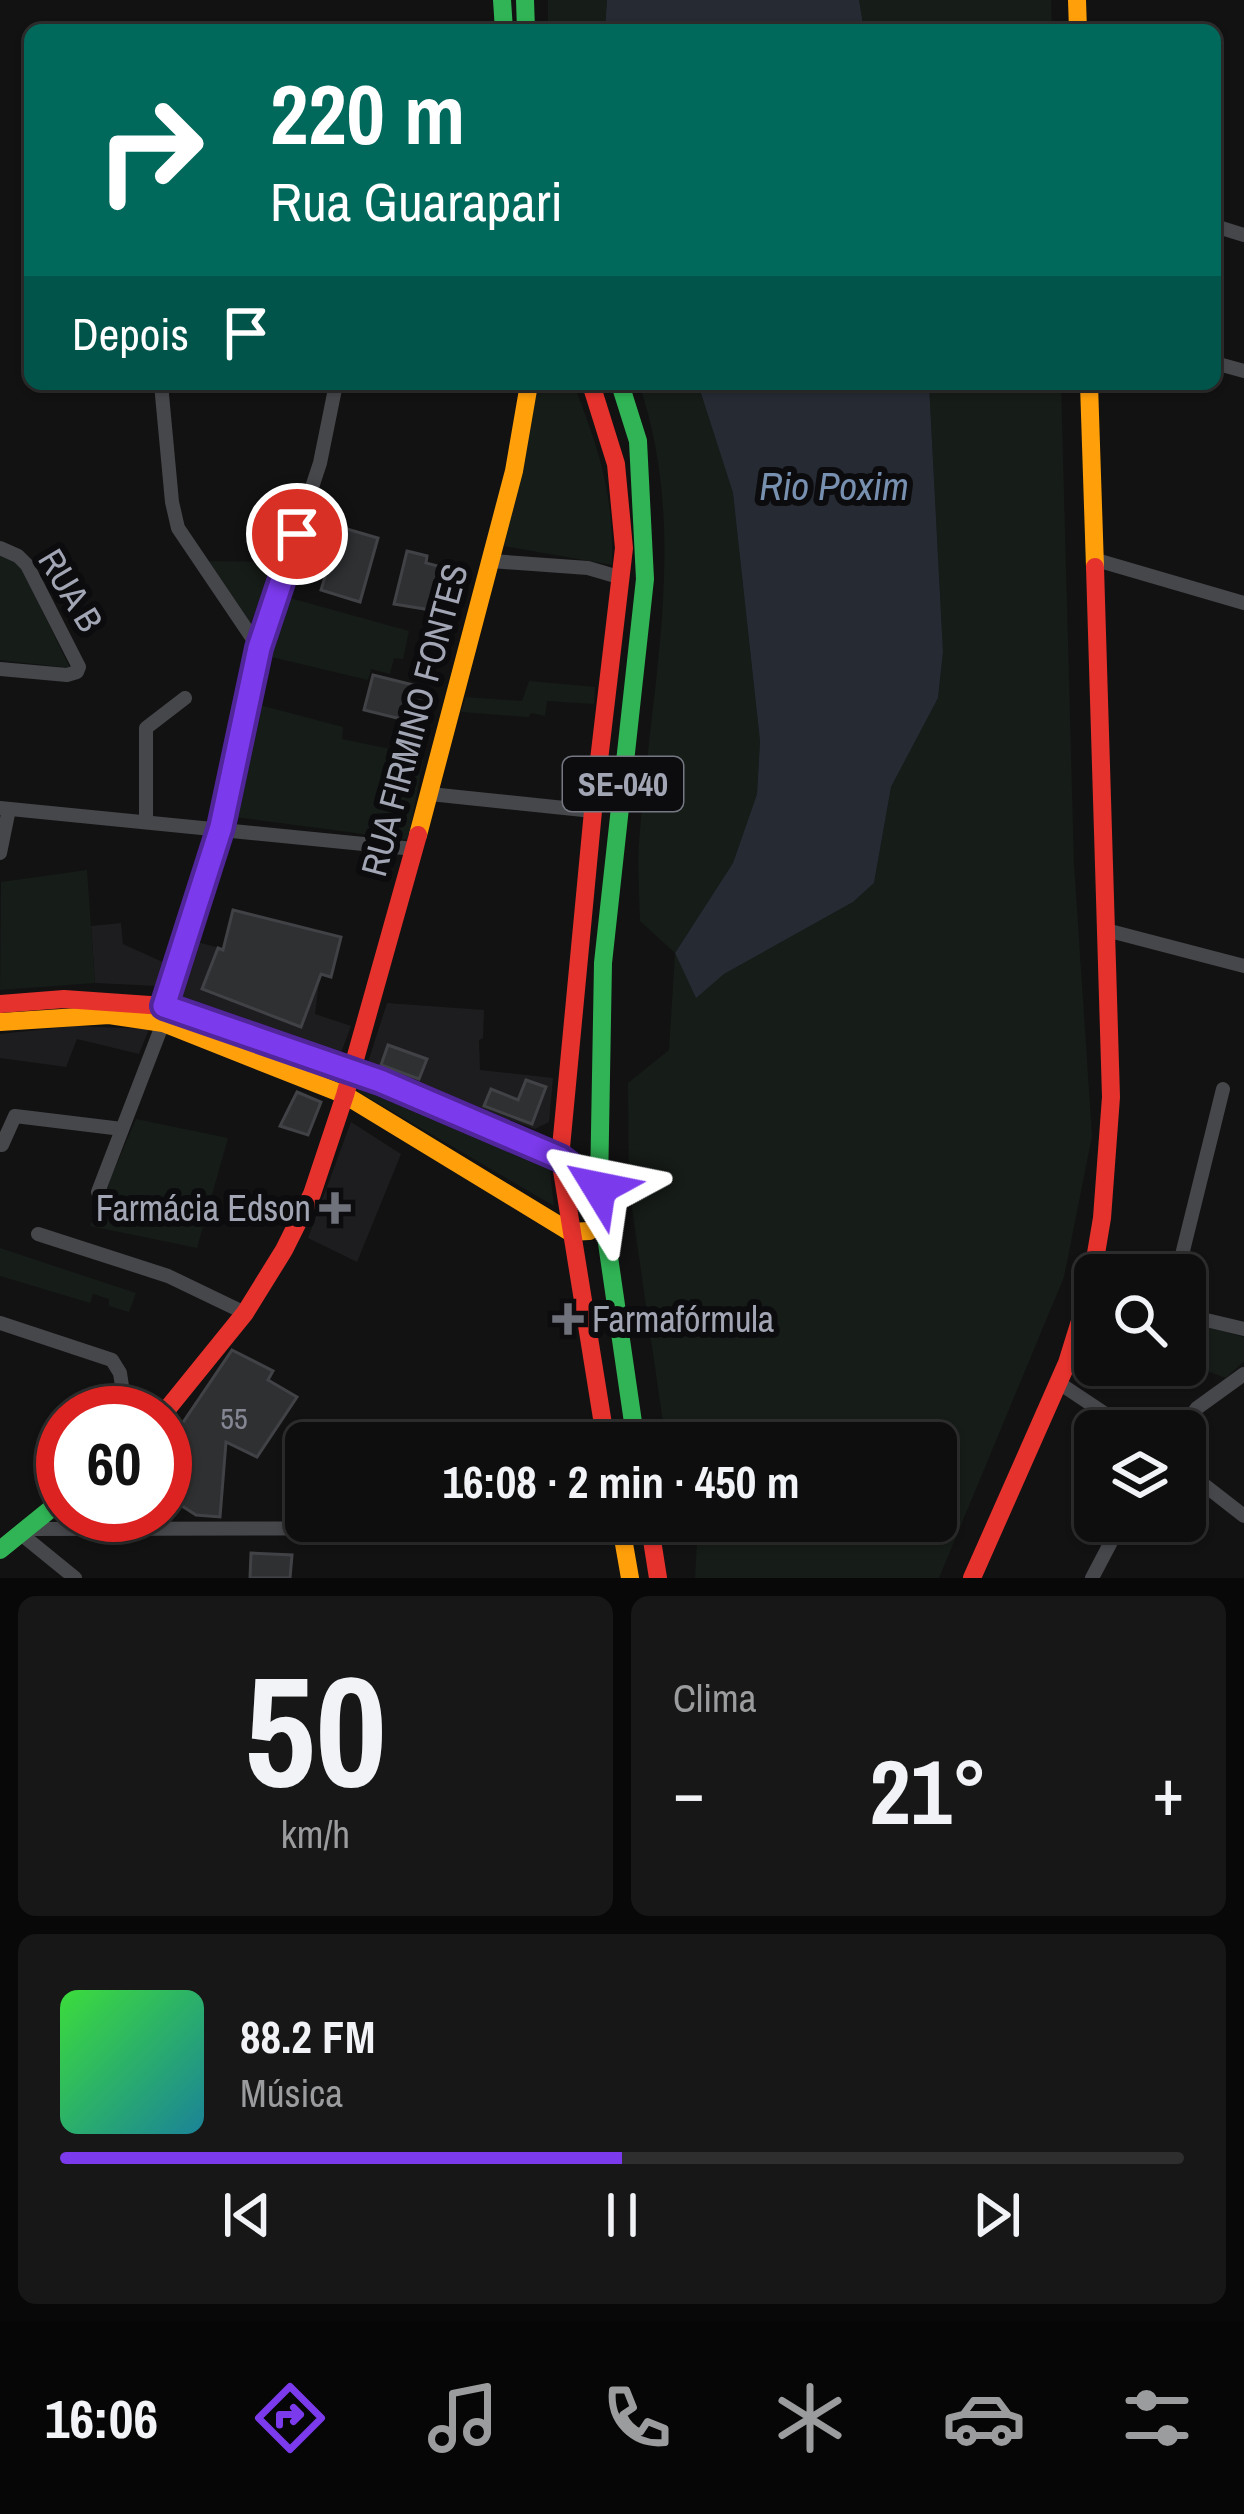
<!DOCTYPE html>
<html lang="pt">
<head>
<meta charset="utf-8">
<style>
	:root { --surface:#0e0e0e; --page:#171717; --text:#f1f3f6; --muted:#9b9c9e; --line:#2e2e2e; --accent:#7c3aed }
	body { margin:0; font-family:"Archivo Narrow",sans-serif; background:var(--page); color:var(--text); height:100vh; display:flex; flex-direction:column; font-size:45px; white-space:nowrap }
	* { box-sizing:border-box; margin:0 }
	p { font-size:39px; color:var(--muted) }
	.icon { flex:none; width:66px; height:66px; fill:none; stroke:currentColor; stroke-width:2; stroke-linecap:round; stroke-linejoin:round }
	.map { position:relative; height:1578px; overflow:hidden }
	.details { display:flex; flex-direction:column; gap:18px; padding:18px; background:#080808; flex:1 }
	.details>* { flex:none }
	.top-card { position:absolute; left:24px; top:24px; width:1197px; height:366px; border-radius:18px; box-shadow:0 3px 9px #0004,0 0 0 3px var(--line); background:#00695c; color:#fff; overflow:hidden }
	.fabs { position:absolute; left:1074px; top:1254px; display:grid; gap:24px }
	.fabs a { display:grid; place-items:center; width:132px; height:132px; border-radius:18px; background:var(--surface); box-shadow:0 3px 9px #0004,0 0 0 3px var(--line); font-size:60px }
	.speed { position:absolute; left:36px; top:1386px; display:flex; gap:24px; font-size:60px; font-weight:700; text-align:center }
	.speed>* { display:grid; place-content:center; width:156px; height:156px; border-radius:50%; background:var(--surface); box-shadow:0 3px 9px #0004,0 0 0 3px var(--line); line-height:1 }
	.speed .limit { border:18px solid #d22; background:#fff; color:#111 }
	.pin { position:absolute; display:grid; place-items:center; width:102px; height:102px; color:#fff; margin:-51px; border:6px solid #fff; border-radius:50%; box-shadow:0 3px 12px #0007 }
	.me { position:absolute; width:132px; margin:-66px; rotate:305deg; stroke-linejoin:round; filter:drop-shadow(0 0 9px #0008) }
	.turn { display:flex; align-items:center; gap:42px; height:252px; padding:0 48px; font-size:54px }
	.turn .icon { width:156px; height:156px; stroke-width:2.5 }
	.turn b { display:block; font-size:84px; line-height:102px }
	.then { display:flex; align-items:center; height:114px; padding:0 48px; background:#0003; gap:24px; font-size:45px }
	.big { font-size:90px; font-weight:700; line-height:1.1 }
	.details .tile { flex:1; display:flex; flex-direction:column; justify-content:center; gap:18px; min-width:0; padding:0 42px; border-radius:18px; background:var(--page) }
	.details .dial { align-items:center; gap:0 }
	.dial b { font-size:156px; line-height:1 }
	.song { display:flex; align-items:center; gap:36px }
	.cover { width:144px; height:144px; border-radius:18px; background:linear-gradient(135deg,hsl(120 70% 55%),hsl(190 70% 35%)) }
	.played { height:12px; border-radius:6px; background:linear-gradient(90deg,var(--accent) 50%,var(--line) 50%) }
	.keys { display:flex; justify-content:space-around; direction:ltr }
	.heat { display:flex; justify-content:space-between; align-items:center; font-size:66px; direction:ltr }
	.details .tiles { flex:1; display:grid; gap:18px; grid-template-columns:1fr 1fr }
	.tile:last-child { grid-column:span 2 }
	.trip { position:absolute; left:285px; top:1422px; width:672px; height:120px; border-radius:18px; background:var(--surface); box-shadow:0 3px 9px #0004,0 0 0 3px var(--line); font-weight:700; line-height:120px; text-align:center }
	.dock { display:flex; height:192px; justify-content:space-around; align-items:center; background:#060606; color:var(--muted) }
	.dock .icon { width:84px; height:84px }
	.dock .on { color:var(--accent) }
	.dock b { font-size:54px; color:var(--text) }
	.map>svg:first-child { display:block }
	.built { fill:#1d1c1f }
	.green { fill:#161c18 }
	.water { fill:#262b33 }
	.building { fill:#2f3032; stroke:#414246; stroke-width:3 }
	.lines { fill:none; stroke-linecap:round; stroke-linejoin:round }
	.street { stroke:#46474b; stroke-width:14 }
	.fast { stroke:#30b455; stroke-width:18 }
	.slow { stroke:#ff9f0a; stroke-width:18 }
	.jam { stroke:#e5322d; stroke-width:18 }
	.route-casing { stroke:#51269a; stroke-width:30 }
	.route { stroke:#7c3aed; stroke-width:21 }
	.poi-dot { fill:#70727b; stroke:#0c0c0e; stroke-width:4.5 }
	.labels { text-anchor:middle; stroke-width:12; stroke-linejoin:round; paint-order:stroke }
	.number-label { font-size:30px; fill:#858894 }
	.shield { fill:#0c0c0e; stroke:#757882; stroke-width:3 }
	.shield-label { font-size:33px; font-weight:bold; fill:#a2a6b4 }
	.street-label { font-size:36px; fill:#a2a6b4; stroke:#0c0c0e }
	.poi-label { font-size:36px; fill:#a2a6b4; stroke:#0c0c0e; text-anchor:end }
	.water-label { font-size:39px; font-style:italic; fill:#7890b0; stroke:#0c0c0e }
</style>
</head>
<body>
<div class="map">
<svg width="1244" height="1578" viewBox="0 0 1244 1578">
	<rect width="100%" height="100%" fill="#121212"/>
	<g class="built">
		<path d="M 121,923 L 123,944 L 165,963 L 157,986 L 95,983 L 91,926 Z"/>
		<path d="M 193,941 L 320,974 L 315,1014 L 351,1026 L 341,1053 L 173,996 Z"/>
		<path d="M 387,1003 L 484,1010 L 483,1038 L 479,1040 L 480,1070 L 553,1078 L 549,1122 L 535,1129 L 366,1068 Z"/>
		<path d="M 75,1026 L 149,1029 L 139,1054 L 77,1039 L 66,1067 L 0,1058 L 0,1034 Z"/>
		<path d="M 351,1122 L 401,1154 L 357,1262 L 308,1238 Z"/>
	</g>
	<g class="green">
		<path d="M 548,0 L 607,0 L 605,30 L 548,30 Z"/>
		<path d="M 859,0 L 1051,0 L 1052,30 L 864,30 Z"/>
		<path d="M 531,384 L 574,384 C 599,452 614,491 612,565 L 504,546 L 527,444 Z"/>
		<path d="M 639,384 L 698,384 L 733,493 L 760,741 L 757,794 L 733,863 L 675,953 L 696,997 L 724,974 L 853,902 L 874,883 L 891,787 L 938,698 L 943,652 L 929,384 L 1061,384 L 1074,864 L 1092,1136 L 1064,1277 L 939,1578 L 695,1578 L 697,1542 L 685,1521 L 936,1521 L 936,1443 L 666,1443 L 629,1188 L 628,1083 L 669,1050 L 675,953 L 640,921 C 639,891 637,860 640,830 C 652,681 689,529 639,384 Z"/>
		<path d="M 13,550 L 70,668 L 0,660 L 0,551 Z"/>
		<path d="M 206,561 L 276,562 L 250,624 Z"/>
		<path d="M 290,598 L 409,631 L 403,659 L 394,658 L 390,674 L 371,669 L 368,680 L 267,656 Z"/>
		<path d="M 529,681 L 595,687 L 594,704 L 547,701 L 545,716 L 531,713 L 528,717 L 461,712 L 466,697 L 522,701 Z"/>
		<path d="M 256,704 L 343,727 L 342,739 L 424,756 L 408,840 L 235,817 Z"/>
		<path d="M 87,870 L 95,983 L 0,990 L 1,882 Z"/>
		<path d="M 355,1078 L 549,1163 L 554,1206 L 352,1088 Z"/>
		<path d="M 136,1119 L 228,1138 L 197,1248 L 90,1226 Z"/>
		<path d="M 0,1248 L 136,1293 L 129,1312 L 109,1306 L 109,1299 L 93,1294 L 90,1303 L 0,1276 Z"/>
		<path d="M 1185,1321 L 1244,1337 L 1244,1361 L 1226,1378 L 1185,1363 Z"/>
	</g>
	<g class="water">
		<path d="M 607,0 L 859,0 L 864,30 L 605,30 Z"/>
		<path d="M 698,384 L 929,384 L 943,652 L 938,698 L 891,787 L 874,883 L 853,902 L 724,974 L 696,998 L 675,953 L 733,863 L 757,794 L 760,741 L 733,493 Z"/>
	</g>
	<g class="building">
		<path d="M 340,527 L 378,538 L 360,602 L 321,590 Z"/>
		<path d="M 407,551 L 427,556 L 426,563 L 460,572 L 449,613 L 394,604 Z"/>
		<path d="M 373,675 L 430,689 L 421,724 L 364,710 Z"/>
		<path d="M 233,910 L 341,937 L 331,977 L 321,974 L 301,1027 L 202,989 L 218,948 L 223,950 Z"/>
		<path d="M 388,1045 L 427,1059 L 419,1079 L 381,1065 Z"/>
		<path d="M 526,1080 L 546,1087 L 532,1124 L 484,1106 L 491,1089 L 518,1100 Z"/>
		<path d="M 297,1092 L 321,1102 L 308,1135 L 280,1126 Z"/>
		<path d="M 232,1350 L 273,1371 L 268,1380 L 297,1397 L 257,1457 L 226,1442 L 220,1517 L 196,1515 L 165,1495 L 165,1449 Z"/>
		<path d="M 251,1553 L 292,1555 L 290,1578 L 250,1578 Z"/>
	</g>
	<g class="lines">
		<g class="street">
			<path d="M 1215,226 L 1244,235"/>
			<path d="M 1215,363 L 1244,371"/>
			<path d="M 161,384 L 172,502 L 178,528 L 259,648"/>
			<path d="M 0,548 L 18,556 L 27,565 L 79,667 L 77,672 L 67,675 L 0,669"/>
			<path d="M 1093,559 L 1244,603"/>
			<path d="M 491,561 L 588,568 L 622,578"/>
			<path d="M 430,794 L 593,811"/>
			<path d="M 0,808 L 414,849"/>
			<path d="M 146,821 L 146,728 L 185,698"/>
			<path d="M 0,853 L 9,809"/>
			<path d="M 1106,930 L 1244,966"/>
			<path d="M 164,1006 L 221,827 L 259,648 L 320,463 L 336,384"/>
			<path d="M 2,1145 L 15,1116 L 122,1129"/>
			<path d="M 98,1192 L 163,1023"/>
			<path d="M 38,1234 L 168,1276 L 245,1313"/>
			<path d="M 1177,1275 L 1223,1089"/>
			<path d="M 1185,1315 L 1244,1329"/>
			<path d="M 0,1323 L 112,1360 L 120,1373 L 124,1399 L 144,1413"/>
			<path d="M 1059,1383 L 1131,1431"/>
			<path d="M 1180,1431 L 1197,1408 L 1244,1374"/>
			<path d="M 1185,1470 L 1244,1516"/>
			<path d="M 27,1529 L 621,1528"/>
			<path d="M 21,1534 L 75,1578"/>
			<path d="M 1092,1578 L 1122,1521"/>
		</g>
		<g class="fast">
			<path d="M 502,0 L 504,30"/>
			<path d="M 525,0 L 526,30"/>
			<path d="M 620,384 L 638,441 L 645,579 L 603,963 L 599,1188 L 636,1443"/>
			<path d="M 0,1550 L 63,1499"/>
		</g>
		<g class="slow">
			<path d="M 1077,0 L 1078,30"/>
			<path d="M 1089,384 L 1095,567"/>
			<path d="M 418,835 L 514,471 L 529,384"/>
			<path d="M 0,1022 L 109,1015 L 163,1023 L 345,1095 L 570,1232 L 589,1231 L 602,1223"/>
			<path d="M 620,1521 L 630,1578"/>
		</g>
		<g class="jam">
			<path d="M 591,384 L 616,464 L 624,548 L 593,811 L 560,1158 L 606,1443"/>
			<path d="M 0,1004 L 64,999 L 164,1006 L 380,1081 L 560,1158 L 599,1188"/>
			<path d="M 164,1413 L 245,1313 L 284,1250 L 312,1194 L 345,1095 L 418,835"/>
			<path d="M 649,1521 L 658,1578"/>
			<path d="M 972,1578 L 1067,1363 L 1090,1289 L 1102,1218 L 1111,1097 L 1095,567"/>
		</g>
	</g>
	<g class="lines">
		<defs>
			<path id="route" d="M 297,534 L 259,648 L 221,827 L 164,1006 L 380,1081 L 560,1158 L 599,1188"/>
		</defs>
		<use href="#route" class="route-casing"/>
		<use href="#route" class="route"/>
	</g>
	<g class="poi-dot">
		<path d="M329 1190h12v12h12v12h-12v12h-12v-12h-12v-12h12z"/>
		<path d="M562 1301h12v12h12v12h-12v12h-12v-12h-12v-12h12z"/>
	</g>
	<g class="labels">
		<g class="number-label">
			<text x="234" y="1429">55</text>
		</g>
		<rect class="shield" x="563" y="757" width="120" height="54" rx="9"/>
		<g class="shield-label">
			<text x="623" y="796">SE-040</text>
		</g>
		<g class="street-label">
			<text transform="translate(71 590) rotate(59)" y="13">RUA B</text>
			<text transform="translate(414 720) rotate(-75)" y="13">RUA FIRMINO FONTES</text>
		</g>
		<g class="poi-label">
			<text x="311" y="1221">Farmácia Edson</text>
			<text x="592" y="1332" text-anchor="start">Farmafórmula</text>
		</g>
		<g class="water-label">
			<text x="834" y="500">Rio Poxim</text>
		</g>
	</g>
</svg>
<div class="fabs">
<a><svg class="icon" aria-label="search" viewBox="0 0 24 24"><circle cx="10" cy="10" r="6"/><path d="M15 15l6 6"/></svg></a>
<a><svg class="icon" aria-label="layers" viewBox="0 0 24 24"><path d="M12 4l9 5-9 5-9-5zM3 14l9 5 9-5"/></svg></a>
</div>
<div class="speed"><div class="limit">60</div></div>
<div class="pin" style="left:297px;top:534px;background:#d93025"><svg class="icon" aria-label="arrive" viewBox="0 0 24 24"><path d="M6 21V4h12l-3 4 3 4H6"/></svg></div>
<svg class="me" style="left:599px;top:1188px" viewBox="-20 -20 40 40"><path d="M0-17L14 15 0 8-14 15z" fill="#7c3aed" stroke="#fff" stroke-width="4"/></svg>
<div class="trip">16:08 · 2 min · 450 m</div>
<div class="top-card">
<div class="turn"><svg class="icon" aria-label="right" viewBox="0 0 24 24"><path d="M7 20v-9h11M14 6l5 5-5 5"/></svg><div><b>220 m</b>Rua Guarapari</div></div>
<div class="then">Depois<svg class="icon" aria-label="arrive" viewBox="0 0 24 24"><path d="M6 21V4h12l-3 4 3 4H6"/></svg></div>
</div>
</div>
<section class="details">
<div class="tiles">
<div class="tile dial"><b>50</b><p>km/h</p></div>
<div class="tile"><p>Clima</p>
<div class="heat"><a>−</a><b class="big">21°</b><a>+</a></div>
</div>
<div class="tile">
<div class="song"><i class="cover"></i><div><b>88.2 FM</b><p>Música</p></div></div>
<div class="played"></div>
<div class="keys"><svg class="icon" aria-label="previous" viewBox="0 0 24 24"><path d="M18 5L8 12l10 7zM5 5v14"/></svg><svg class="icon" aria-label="pause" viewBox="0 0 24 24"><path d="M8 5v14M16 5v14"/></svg><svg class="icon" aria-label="next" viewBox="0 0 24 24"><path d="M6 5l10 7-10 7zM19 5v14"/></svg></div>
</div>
</div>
</section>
<nav class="dock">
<b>16:06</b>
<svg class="icon on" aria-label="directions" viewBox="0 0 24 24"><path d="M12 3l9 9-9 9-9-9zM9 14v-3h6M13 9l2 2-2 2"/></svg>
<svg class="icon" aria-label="music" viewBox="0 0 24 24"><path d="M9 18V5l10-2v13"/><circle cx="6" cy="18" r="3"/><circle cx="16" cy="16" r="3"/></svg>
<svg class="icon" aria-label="phone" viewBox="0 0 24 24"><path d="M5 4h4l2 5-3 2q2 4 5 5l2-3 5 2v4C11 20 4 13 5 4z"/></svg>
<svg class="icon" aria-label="climate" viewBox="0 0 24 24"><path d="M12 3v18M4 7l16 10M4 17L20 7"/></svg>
<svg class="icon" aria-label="car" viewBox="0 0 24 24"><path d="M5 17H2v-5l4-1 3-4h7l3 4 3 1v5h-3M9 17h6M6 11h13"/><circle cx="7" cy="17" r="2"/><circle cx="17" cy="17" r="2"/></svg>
<svg class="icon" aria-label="filters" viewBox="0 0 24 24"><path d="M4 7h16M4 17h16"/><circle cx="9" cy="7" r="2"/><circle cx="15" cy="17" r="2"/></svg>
</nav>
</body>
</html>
